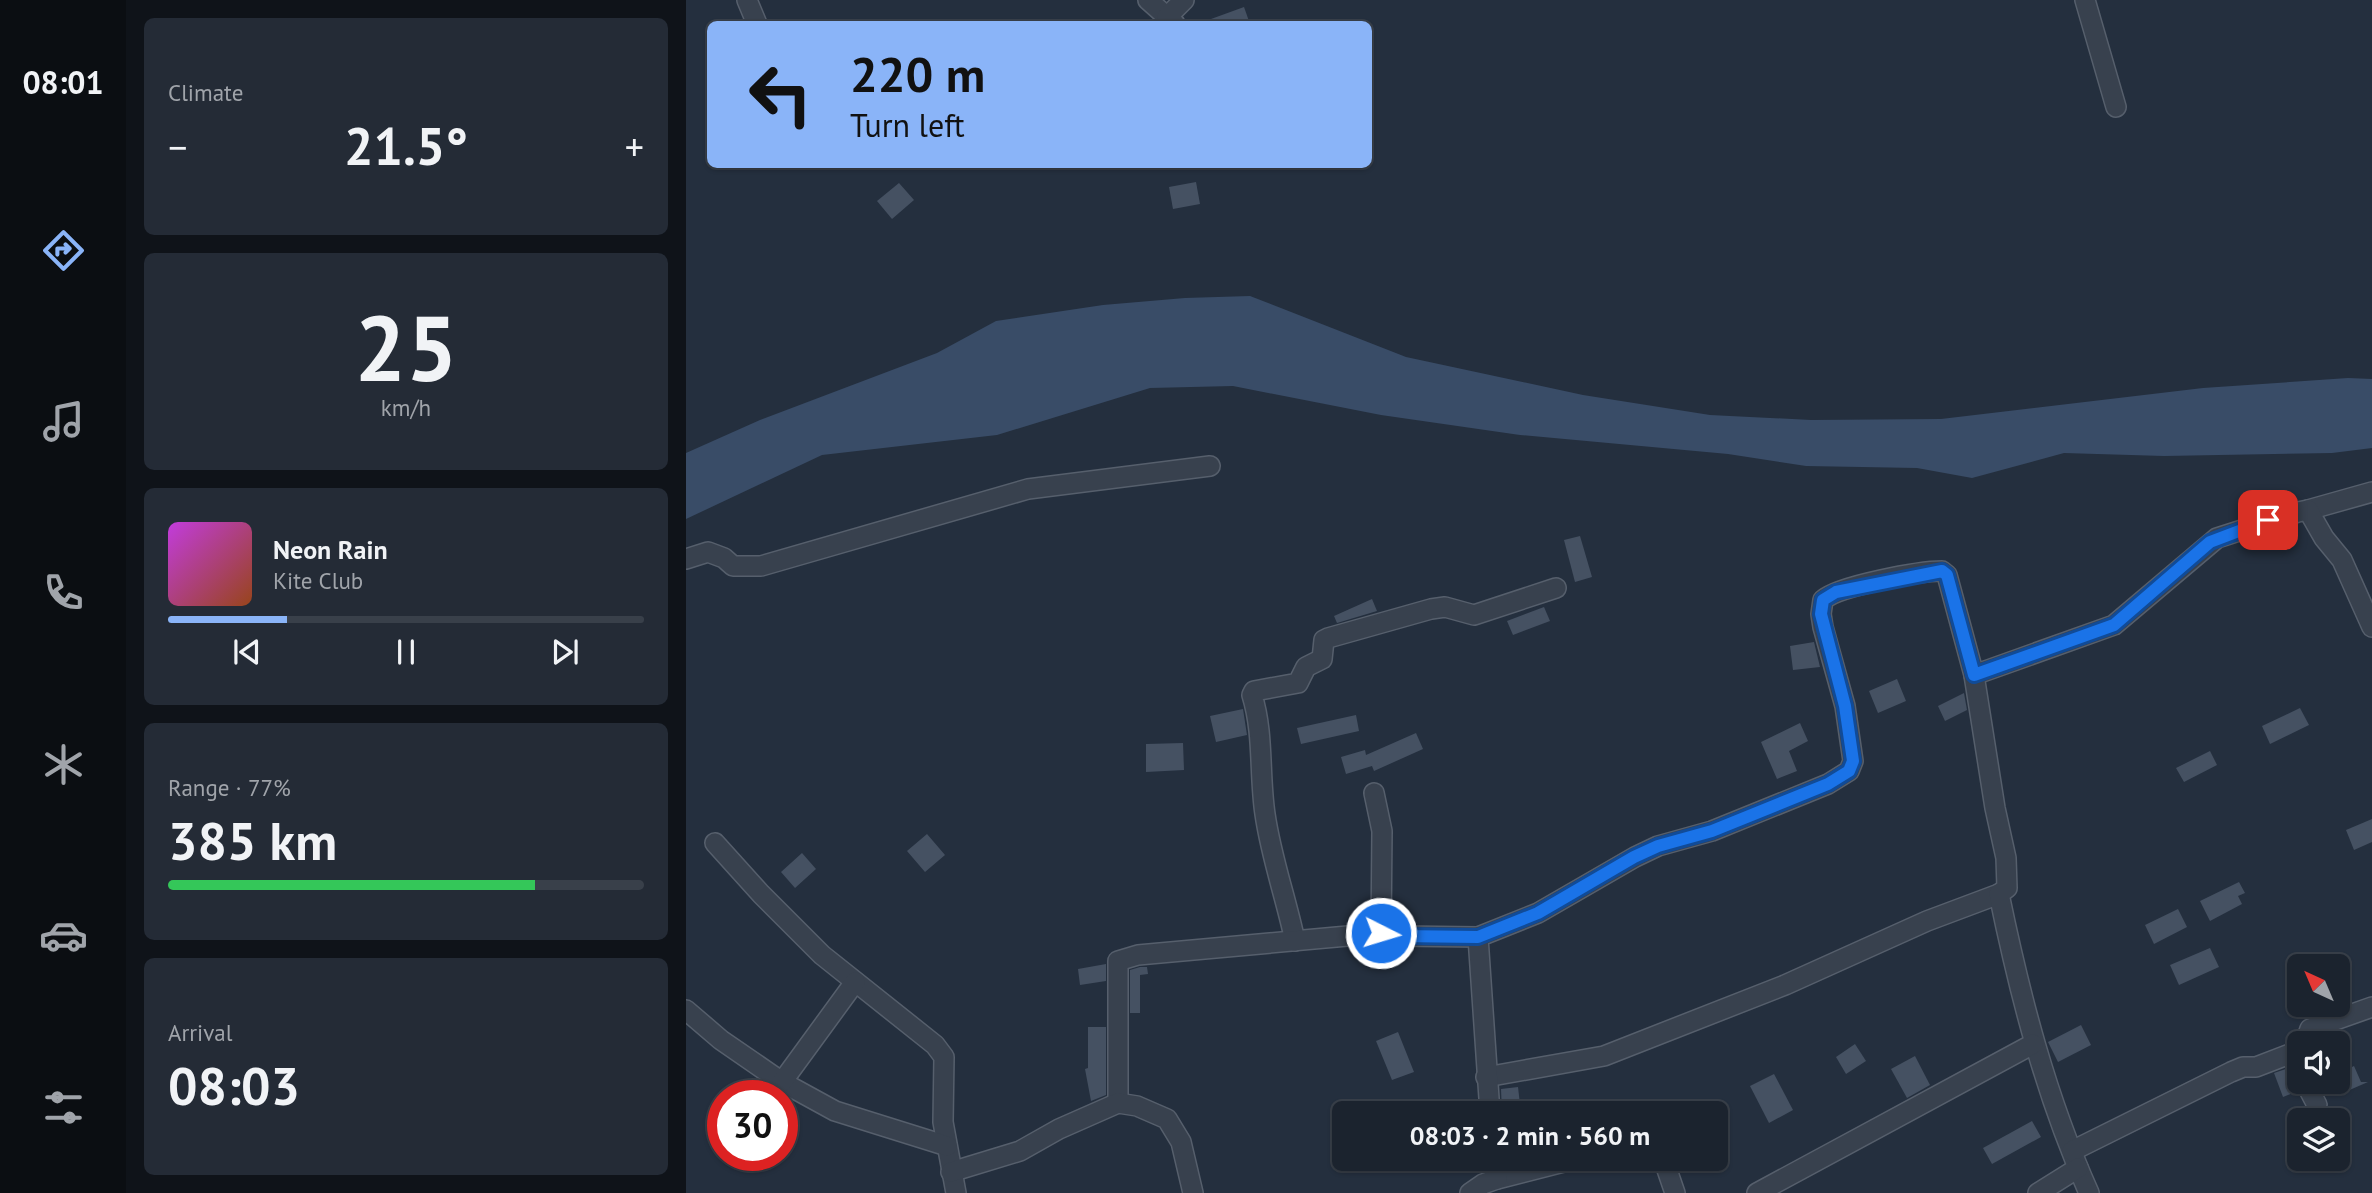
<!DOCTYPE html>
<html lang="en">
<head>
<meta charset="utf-8">
<style>
	:root { --surface:#1b232e; --page:#242b36; --text:#f1f3f6; --muted:#a0a4aa; --line:#39404a; --accent:#8ab4f8 }
	body { margin:0; font-family:"PT Sans",sans-serif; background:var(--page); color:var(--text); height:100vh; display:flex; flex-direction:column; font-size:26px; white-space:nowrap }
	* { box-sizing:border-box; margin:0 }
	p { font-size:23px; color:var(--muted) }
	.icon { flex:none; width:38px; height:38px; fill:none; stroke:currentColor; stroke-width:2; stroke-linecap:round; stroke-linejoin:round }
	.map { position:relative; flex:1; overflow:hidden }
	.side { display:flex; flex-direction:column; gap:18px; padding:18px; background:#0f1319; width:560px }
	.side>* { flex:none }
	.hud { position:absolute; left:21px; top:21px; width:665px; height:147px; border-radius:10px; box-shadow:0 2px 5px #0004,0 0 0 2px var(--line); background:#8ab4f8; color:#111; overflow:hidden }
	.needle { width:46px; rotate:316deg }
	.controls { position:absolute; left:1601px; top:954px; display:grid; gap:14px }
	.controls a { display:grid; place-items:center; width:63px; height:63px; border-radius:10px; background:var(--surface); box-shadow:0 2px 5px #0004,0 0 0 2px var(--line); font-size:35px }
	.speed { position:absolute; left:21px; top:1080px; display:flex; gap:14px; font-size:35px; font-weight:700; text-align:center }
	.speed>* { display:grid; place-content:center; width:91px; height:91px; border-radius:50%; background:var(--surface); box-shadow:0 2px 5px #0004,0 0 0 2px var(--line); line-height:1 }
	.speed .limit { border:10px solid #d22; background:#fff; color:#111 }
	.pin { position:absolute; display:grid; place-items:center; width:60px; height:60px; color:#fff; margin:-30px; border-radius:14px; box-shadow:0 4px 10px #0006 }
	.me { position:absolute; width:77px; margin:-38px; rotate:95deg; stroke-linejoin:round; filter:drop-shadow(0 0 5px #0008) }
	.turn { display:flex; align-items:center; gap:24px; height:147px; padding:0 28px; font-size:32px }
	.turn .icon { width:91px; height:91px; stroke-width:2.5 }
	.turn b { display:block; font-size:49px; line-height:60px }
	.big { font-size:52px; font-weight:800; line-height:1.1 }
	.side .card { flex:1; display:flex; flex-direction:column; justify-content:center; gap:10px; min-width:0; padding:0 24px; border-radius:10px; background:var(--page) }
	.side .dial { align-items:center; gap:0 }
	.dial b { font-size:91px; line-height:1 }
	.song { display:flex; align-items:center; gap:21px }
	.cover { width:84px; height:84px; border-radius:10px; background:linear-gradient(135deg,hsl(290 70% 55%),hsl(20 70% 35%)) }
	.played { height:7px; border-radius:4px; background:linear-gradient(90deg,var(--accent) 25%,var(--line) 25%) }
	.keys { display:flex; justify-content:space-around; direction:ltr }
	.heat { display:flex; justify-content:space-between; align-items:center; font-size:38px; direction:ltr }
	.charge { height:10px; border-radius:5px; background:linear-gradient(90deg,#34c759 77%,var(--line) 0) }
	.trip { position:absolute; left:646px; top:1101px; width:396px; height:70px; border-radius:10px; background:var(--surface); box-shadow:0 2px 5px #0004,0 0 0 2px var(--line); font-weight:800; line-height:70px; text-align:center }
	main { display:flex; flex:1; min-height:0 }
	.tabs { display:flex; flex-direction:column; width:126px; justify-content:space-around; align-items:center; background:#0b0e12; color:var(--muted) }
	.tabs .icon { width:49px; height:49px }
	.tabs .current { color:var(--accent) }
	.tabs b { font-size:32px; color:var(--text) }
	.map>svg:first-child { display:block }
	.water { fill:#394c67 }
	.building { fill:#455162 }
	.lines { fill:none; stroke-linecap:round; stroke-linejoin:round }
	.minor-casing { stroke:#565f6c; stroke-width:22 }
	.minor { stroke:#38414e; stroke-width:19 }
	.route-casing { stroke:#114b97; stroke-width:18 }
	.route { stroke:#1a73e8; stroke-width:12 }
</style>
</head>
<body>
<main>
<nav class="tabs">
<b>08:01</b>
<svg class="icon current" aria-label="directions" viewBox="0 0 24 24"><path d="M12 3l9 9-9 9-9-9zM9 14v-3h6M13 9l2 2-2 2"/></svg>
<svg class="icon" aria-label="music" viewBox="0 0 24 24"><path d="M9 18V5l10-2v13"/><circle cx="6" cy="18" r="3"/><circle cx="16" cy="16" r="3"/></svg>
<svg class="icon" aria-label="phone" viewBox="0 0 24 24"><path d="M5 4h4l2 5-3 2q2 4 5 5l2-3 5 2v4C11 20 4 13 5 4z"/></svg>
<svg class="icon" aria-label="climate" viewBox="0 0 24 24"><path d="M12 3v18M4 7l16 10M4 17L20 7"/></svg>
<svg class="icon" aria-label="car" viewBox="0 0 24 24"><path d="M5 17H2v-5l4-1 3-4h7l3 4 3 1v5h-3M9 17h6M6 11h13"/><circle cx="7" cy="17" r="2"/><circle cx="17" cy="17" r="2"/></svg>
<svg class="icon" aria-label="filters" viewBox="0 0 24 24"><path d="M4 7h16M4 17h16"/><circle cx="9" cy="7" r="2"/><circle cx="15" cy="17" r="2"/></svg>
</nav>
<section class="side">
<div class="card"><p>Climate</p>
<div class="heat"><a>−</a><b class="big">21.5°</b><a>+</a></div>
</div>
<div class="card dial"><b>25</b><p>km/h</p></div>
<div class="card">
<div class="song"><i class="cover"></i><div><b>Neon Rain</b><p>Kite Club</p></div></div>
<div class="played"></div>
<div class="keys"><svg class="icon" aria-label="previous" viewBox="0 0 24 24"><path d="M18 5L8 12l10 7zM5 5v14"/></svg><svg class="icon" aria-label="pause" viewBox="0 0 24 24"><path d="M8 5v14M16 5v14"/></svg><svg class="icon" aria-label="next" viewBox="0 0 24 24"><path d="M6 5l10 7-10 7zM19 5v14"/></svg></div>
</div>
<div class="card"><p>Range · 77%</p><b class="big">385 km</b><div class="charge"></div></div>
<div class="card"><p>Arrival</p><b class="big">08:03</b></div>
</section>
<div class="map">
<svg width="1686" height="1193" viewBox="0 0 1686 1193">
	<rect width="100%" height="100%" fill="#242f3e"/>
	<path class="water" d="M 564,296 L 720,357 L 897,395 L 1024,415 L 1125,420 L 1255,419 L 1517,388 L 1662,378 L 1686,379 L 1686,448 L 1646,453 L 1478,456 L 1378,453 L 1286,478 L 1231,468 L 1120,466 L 1042,454 L 834,435 L 695,415 L 547,386 L 464,388 L 311,435 L 136,455 L 0,519 L 0,453 L 74,420 L 251,353 L 310,321 L 417,305 L 499,298 Z"/>
	<g class="building">
		<path d="M 558,7 L 564,24 L 514,24 L 514,23 Z"/>
		<path d="M 510,182 L 514,204 L 487,209 L 483,187 Z"/>
		<path d="M 213,183 L 228,200 L 206,219 L 191,201 Z"/>
		<path d="M 894,536 L 906,577 L 889,582 L 878,540 Z"/>
		<path d="M 686,599 L 691,611 L 651,623 L 648,616 Z"/>
		<path d="M 858,607 L 864,621 L 827,635 L 821,621 Z"/>
		<path d="M 1128,642 L 1134,667 L 1107,670 L 1104,646 Z"/>
		<path d="M 1211,679 L 1220,701 L 1192,713 L 1183,691 Z"/>
		<path d="M 1278,693 L 1281,710 L 1259,721 L 1252,706 Z"/>
		<path d="M 1614,708 L 1623,725 L 1584,744 L 1576,726 Z"/>
		<path d="M 557,709 L 561,735 L 530,742 L 524,716 Z"/>
		<path d="M 670,715 L 673,731 L 615,744 L 611,728 Z"/>
		<path d="M 1114,723 L 1122,741 L 1103,751 L 1111,771 L 1091,779 L 1075,742 Z"/>
		<path d="M 730,733 L 737,749 L 688,771 L 686,766 L 660,774 L 655,757 L 679,750 L 680,755 Z"/>
		<path d="M 497,743 L 498,770 L 460,772 L 460,744 Z"/>
		<path d="M 1524,751 L 1531,765 L 1498,782 L 1490,768 Z"/>
		<path d="M 1686,819 L 1686,842 L 1668,850 L 1660,830 Z"/>
		<path d="M 241,834 L 259,855 L 239,872 L 221,851 Z"/>
		<path d="M 116,853 L 130,869 L 109,888 L 95,872 Z"/>
		<path d="M 1553,882 L 1559,893 L 1552,896 L 1556,904 L 1524,921 L 1514,901 Z"/>
		<path d="M 1492,909 L 1501,927 L 1468,944 L 1459,925 Z"/>
		<path d="M 1524,948 L 1533,967 L 1493,985 L 1484,965 Z"/>
		<path d="M 420,964 L 420,981 L 394,985 L 392,969 Z"/>
		<path d="M 454,967 L 461,967 L 462,974 L 454,975 L 454,1013 L 444,1013 L 444,970 Z"/>
		<path d="M 1395,1025 L 1405,1045 L 1372,1062 L 1362,1042 Z"/>
		<path d="M 402,1027 L 420,1027 L 420,1095 L 405,1101 L 399,1069 L 402,1068 Z"/>
		<path d="M 712,1032 L 728,1072 L 706,1080 L 690,1041 Z"/>
		<path d="M 1169,1044 L 1180,1061 L 1160,1074 L 1150,1057 Z"/>
		<path d="M 1229,1056 L 1244,1085 L 1221,1098 L 1205,1069 Z"/>
		<path d="M 1611,1065 L 1613,1071 L 1608,1076 L 1607,1082 L 1610,1092 L 1597,1097 L 1588,1073 Z"/>
		<path d="M 1668,1066 L 1675,1082 L 1682,1082 L 1652,1095 L 1647,1082 L 1652,1082 L 1652,1074 Z"/>
		<path d="M 1088,1074 L 1107,1110 L 1083,1123 L 1064,1086 Z"/>
		<path d="M 832,1087 L 835,1113 L 816,1113 L 815,1089 Z"/>
		<path d="M 1346,1121 L 1355,1137 L 1306,1164 L 1297,1148 Z"/>
	</g>
	<g class="lines">
		<defs>
			<g id="minor">
				<path d="M 61,0 L 71,24"/>
				<path d="M 462,0 L 489,24"/>
				<path d="M 1399,0 L 1430,107"/>
				<path d="M 481,17 L 498,0"/>
				<path d="M 1622,510 L 1686,492"/>
				<path d="M 0,559 L 22,552 L 38,558 L 47,566 L 75,566 L 342,489 L 524,466"/>
				<path d="M 1288,675 L 1428,625 L 1531,538 L 1612,512 L 1622,510 L 1638,538 L 1656,560 L 1686,627"/>
				<path d="M 688,793 L 696,831 L 695,933"/>
				<path d="M 29,843 L 75,894 L 136,955 L 249,1045 L 258,1057 L 257,1122 L 270,1193"/>
				<path d="M 609,941 C 600,898 585,857 579,814 C 573,774 578,734 566,695 L 568,691 L 612,683 L 620,667 L 636,659 L 638,640 L 642,638 L 745,609 L 759,607 L 788,615 L 870,588"/>
				<path d="M 0,1010 L 35,1040 L 96,1082 L 149,1111 L 261,1146"/>
				<path d="M 1619,1043 L 1624,1029 L 1686,1007"/>
				<path d="M 800,1077 L 918,1056 L 1099,985 L 1241,921 L 1313,894"/>
				<path d="M 96,1082 L 169,982"/>
				<path d="M 1619,1082 L 1631,1105"/>
				<path d="M 432,1103 L 432,961 L 452,955 L 695,933 L 713,936 L 792,937"/>
				<path d="M 804,1113 L 792,937 L 852,913 L 949,857 L 972,846 L 1026,831 L 1142,784 L 1163,771 L 1167,761 L 1159,706 L 1137,627 L 1135,614 L 1137,600 C 1152,586 1234,571 1256,571 L 1261,575 L 1288,675 L 1309,808 L 1320,858 L 1321,888 L 1313,894 C 1334,996 1360,1097 1403,1193"/>
				<path d="M 1386,1151 L 1545,1072 L 1557,1067 L 1570,1067 L 1609,1052 L 1614,1048"/>
				<path d="M 977,1158 L 989,1193"/>
				<path d="M 265,1172 L 334,1151 L 373,1129 L 432,1103 L 451,1106 L 481,1119 L 495,1142 L 507,1193"/>
				<path d="M 811,1179 L 893,1158"/>
				<path d="M 784,1193 L 797,1184 L 811,1179 L 809,1158"/>
				<path d="M 1071,1193 L 1347,1044"/>
				<path d="M 1352,1193 L 1392,1168"/>
			</g>
		</defs>
		<use href="#minor" class="minor-casing"/>
		<use href="#minor" class="minor"/>
	</g>
	<g class="lines">
		<defs>
			<path id="route" d="M 695,933 L 713,936 L 792,937 L 852,913 L 948,857 L 972,846 L 1026,831 L 1142,784 L 1163,771 L 1167,761 L 1159,706 L 1135,614 L 1137,600 L 1150,592 L 1256,571 L 1261,575 L 1288,675 L 1428,625 L 1524,542 L 1582,520"/>
		</defs>
		<use href="#route" class="route-casing"/>
		<use href="#route" class="route"/>
	</g>
</svg>
<div class="controls">
<a><svg class="needle" viewBox="-14 -14 28 28"><path d="M0-13l5 13h-10z" fill="#e53935"/><path d="M0 13l5-13h-10z" fill="#a0a4aa"/></svg></a>
<a><svg class="icon" aria-label="sound" viewBox="0 0 24 24"><path d="M4 9h4l5-4v14l-5-4H4zM17 9q2 3 0 6"/></svg></a>
<a><svg class="icon" aria-label="layers" viewBox="0 0 24 24"><path d="M12 4l9 5-9 5-9-5zM3 14l9 5 9-5"/></svg></a>
</div>
<div class="speed"><div class="limit">30</div></div>
<div class="pin" style="left:1582px;top:520px;background:#d93025"><svg class="icon" aria-label="arrive" viewBox="0 0 24 24"><path d="M6 21V4h12l-3 4 3 4H6"/></svg></div>
<svg class="me" style="left:695px;top:933px" viewBox="-20 -20 40 40"><circle r="17" fill="#1a73e8" stroke="#fff" stroke-width="3"/><path d="M0-11L8 9 0 5-8 9z" fill="#fff"/></svg>
<div class="trip">08:03 · 2 min · 560 m</div>
<div class="hud">
<div class="turn"><svg class="icon" aria-label="left" viewBox="0 0 24 24"><path d="M17 20v-9H6M10 6l-5 5 5 5"/></svg><div><b>220 m</b>Turn left</div></div>
</div>
</div>
</main>
</body>
</html>
